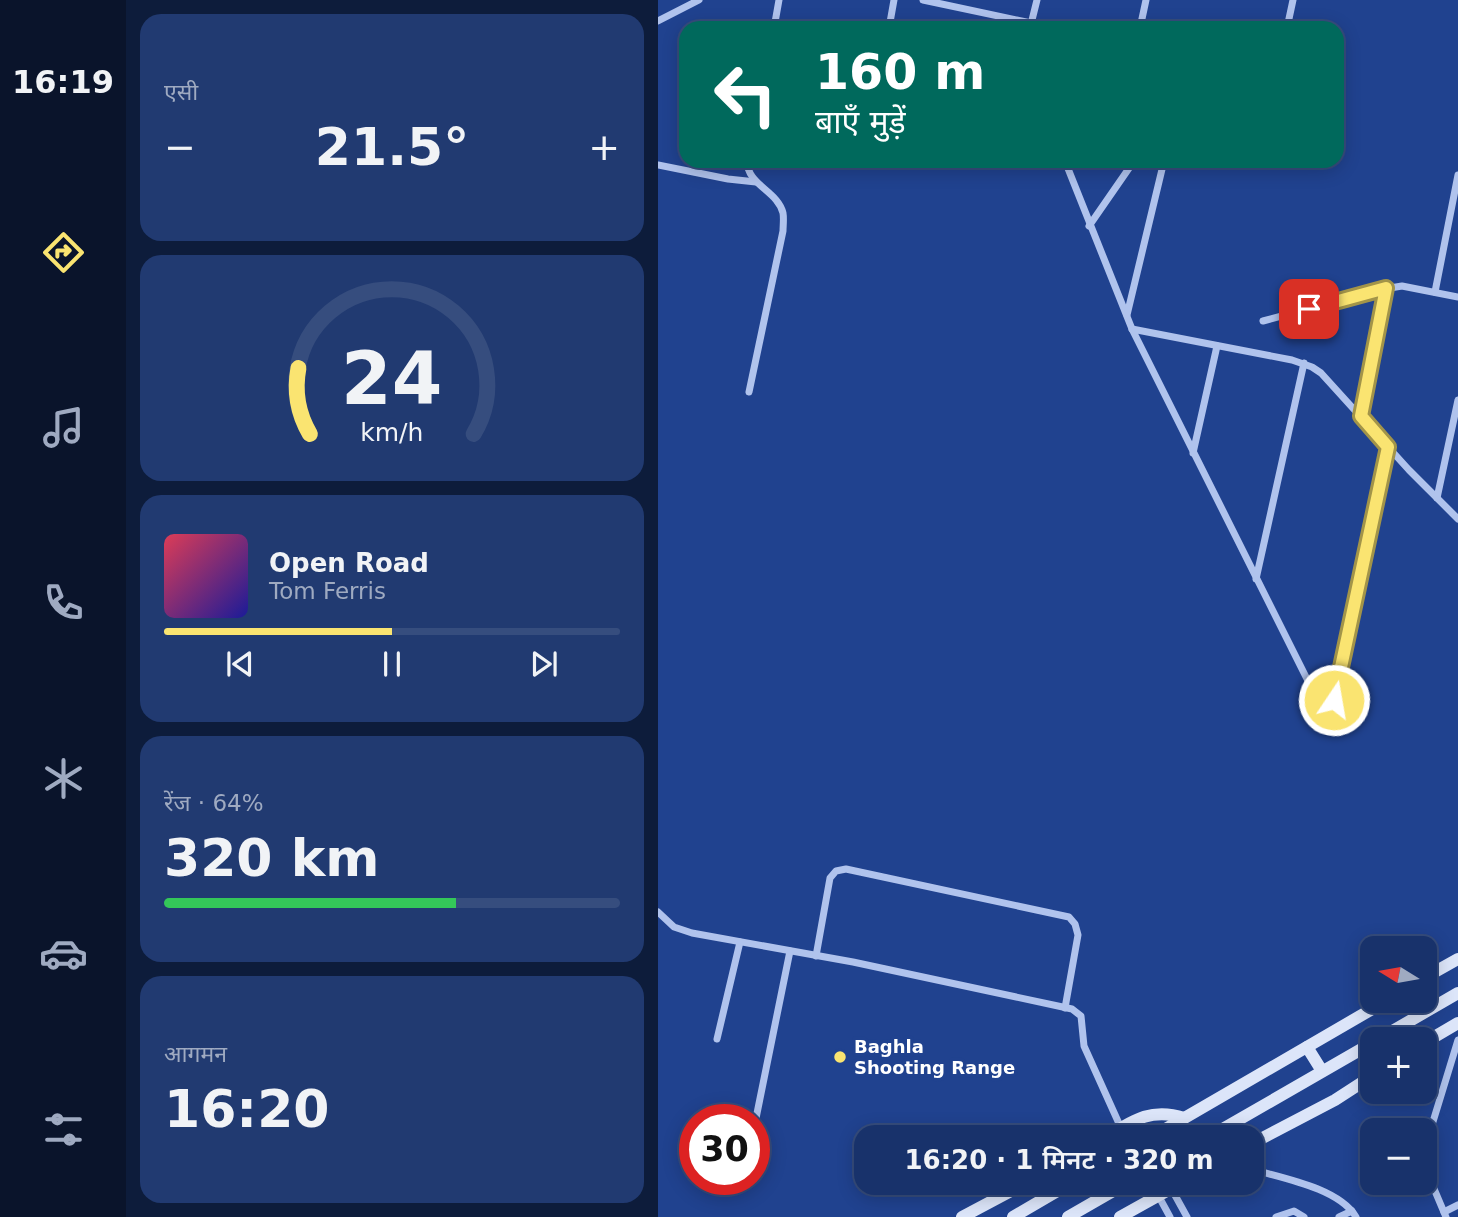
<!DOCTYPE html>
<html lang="hi">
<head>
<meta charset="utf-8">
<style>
	:root { --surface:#18326b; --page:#213a71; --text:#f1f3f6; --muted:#9faac1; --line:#364d7e; --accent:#fae471 }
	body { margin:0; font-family:"DejaVu Sans","Noto Sans Devanagari",sans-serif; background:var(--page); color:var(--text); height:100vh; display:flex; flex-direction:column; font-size:26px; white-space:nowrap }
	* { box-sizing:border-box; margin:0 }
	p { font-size:23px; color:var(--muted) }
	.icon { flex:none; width:38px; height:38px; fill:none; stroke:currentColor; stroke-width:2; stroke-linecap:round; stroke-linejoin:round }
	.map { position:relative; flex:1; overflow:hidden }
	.panel { display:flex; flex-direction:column; gap:14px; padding:14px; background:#0d1c3b; width:532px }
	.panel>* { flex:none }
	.hud { position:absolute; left:21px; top:21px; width:665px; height:147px; border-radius:21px; box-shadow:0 4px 18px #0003,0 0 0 2px var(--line); background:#00695c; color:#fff; overflow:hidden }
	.needle { width:46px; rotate:281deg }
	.tools { position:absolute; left:702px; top:936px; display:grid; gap:14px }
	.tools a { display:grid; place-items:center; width:77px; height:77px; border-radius:14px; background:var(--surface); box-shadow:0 4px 18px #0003,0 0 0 2px var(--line); font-size:35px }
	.speed { position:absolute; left:21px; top:1104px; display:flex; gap:14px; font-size:35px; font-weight:700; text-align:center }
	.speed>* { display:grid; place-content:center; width:91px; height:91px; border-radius:50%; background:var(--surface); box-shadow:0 4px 18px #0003,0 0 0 2px var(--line); line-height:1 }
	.speed .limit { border:10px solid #d22; background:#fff; color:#111 }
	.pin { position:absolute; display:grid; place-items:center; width:60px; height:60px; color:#fff; margin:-30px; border-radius:14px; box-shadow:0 4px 10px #0006 }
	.me { position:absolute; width:77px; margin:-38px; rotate:12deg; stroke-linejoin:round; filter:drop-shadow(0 0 5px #0008) }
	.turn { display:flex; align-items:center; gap:24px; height:147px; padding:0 21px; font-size:32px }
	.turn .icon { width:91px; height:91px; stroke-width:2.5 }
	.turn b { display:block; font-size:49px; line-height:60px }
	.big { font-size:52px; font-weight:600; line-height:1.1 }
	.panel .tile { flex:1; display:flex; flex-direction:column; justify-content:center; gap:10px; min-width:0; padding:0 24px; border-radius:21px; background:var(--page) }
	.panel .dial { align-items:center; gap:0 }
	.dial svg { height:182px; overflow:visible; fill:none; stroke:var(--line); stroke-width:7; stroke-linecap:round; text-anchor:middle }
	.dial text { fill:var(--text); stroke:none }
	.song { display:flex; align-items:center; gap:21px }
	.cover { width:84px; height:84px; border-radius:10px; background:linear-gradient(135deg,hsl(350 70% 55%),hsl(240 70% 35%)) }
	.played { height:7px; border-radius:4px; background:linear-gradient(90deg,var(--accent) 50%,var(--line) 50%) }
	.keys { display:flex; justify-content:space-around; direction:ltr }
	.heat { display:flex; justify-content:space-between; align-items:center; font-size:38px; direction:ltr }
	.charge { height:10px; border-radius:5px; background:linear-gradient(90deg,#34c759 64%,var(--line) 0) }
	.trip { position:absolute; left:196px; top:1125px; width:410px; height:70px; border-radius:21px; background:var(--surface); box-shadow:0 4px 18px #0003,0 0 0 2px var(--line); font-weight:600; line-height:70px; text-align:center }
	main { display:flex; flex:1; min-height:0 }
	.menu { display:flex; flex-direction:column; width:126px; justify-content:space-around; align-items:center; background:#0a142b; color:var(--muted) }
	.menu .icon { width:49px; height:49px }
	.menu .selected { color:var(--accent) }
	.menu b { font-size:32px; color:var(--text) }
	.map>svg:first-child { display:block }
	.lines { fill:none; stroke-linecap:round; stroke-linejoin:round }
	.street { stroke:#b0c3ed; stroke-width:7 }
	.secondary { stroke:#dce5f9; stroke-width:12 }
	.route-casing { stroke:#a29449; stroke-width:18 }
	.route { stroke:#fae471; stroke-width:12 }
	.poi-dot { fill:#fae471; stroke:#20428f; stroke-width:2.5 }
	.labels { text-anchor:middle; stroke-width:7; stroke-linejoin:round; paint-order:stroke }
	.poi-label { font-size:18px; font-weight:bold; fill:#fff; stroke:#20428f; text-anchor:start }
</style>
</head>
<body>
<main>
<nav class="menu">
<b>16:19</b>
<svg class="icon selected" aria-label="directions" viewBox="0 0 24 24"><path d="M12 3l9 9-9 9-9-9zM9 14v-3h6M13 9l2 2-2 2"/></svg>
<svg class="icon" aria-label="music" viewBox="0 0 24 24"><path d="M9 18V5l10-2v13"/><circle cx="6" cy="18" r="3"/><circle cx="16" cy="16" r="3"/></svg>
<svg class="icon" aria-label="phone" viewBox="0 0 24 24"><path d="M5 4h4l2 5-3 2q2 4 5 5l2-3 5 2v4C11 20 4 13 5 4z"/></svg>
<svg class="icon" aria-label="climate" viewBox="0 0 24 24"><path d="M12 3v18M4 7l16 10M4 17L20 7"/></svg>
<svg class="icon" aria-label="car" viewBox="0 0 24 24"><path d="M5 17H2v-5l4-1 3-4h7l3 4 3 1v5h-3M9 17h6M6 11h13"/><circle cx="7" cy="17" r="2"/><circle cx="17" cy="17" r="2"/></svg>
<svg class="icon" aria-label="filters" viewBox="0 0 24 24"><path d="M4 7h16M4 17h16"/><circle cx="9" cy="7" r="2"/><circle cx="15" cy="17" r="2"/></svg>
</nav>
<section class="panel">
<div class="tile"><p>एसी</p>
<div class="heat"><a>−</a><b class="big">21.5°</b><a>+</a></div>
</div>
<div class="tile dial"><svg viewBox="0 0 100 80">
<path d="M14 69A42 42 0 1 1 86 69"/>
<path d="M14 69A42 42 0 0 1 9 40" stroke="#fae471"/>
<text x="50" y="56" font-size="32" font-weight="700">24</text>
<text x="50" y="72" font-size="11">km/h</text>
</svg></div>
<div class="tile">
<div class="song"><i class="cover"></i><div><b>Open Road</b><p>Tom Ferris</p></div></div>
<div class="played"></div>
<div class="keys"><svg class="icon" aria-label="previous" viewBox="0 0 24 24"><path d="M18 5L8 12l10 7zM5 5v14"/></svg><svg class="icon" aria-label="pause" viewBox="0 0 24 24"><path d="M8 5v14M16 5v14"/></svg><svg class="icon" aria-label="next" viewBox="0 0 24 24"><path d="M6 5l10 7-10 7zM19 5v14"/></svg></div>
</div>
<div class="tile"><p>रेंज · 64%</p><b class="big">320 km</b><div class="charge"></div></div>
<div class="tile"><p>आगमन</p><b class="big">16:20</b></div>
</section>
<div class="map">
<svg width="800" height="1217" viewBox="0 0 800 1217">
	<rect width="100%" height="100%" fill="#20428f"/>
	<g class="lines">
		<g class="street">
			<path d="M 265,0 L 373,23"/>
			<path d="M 0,21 L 41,0"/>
			<path d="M 116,28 L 121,0"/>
			<path d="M 231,28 L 236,0"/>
			<path d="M 372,28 L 379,0"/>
			<path d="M 482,28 L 488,0"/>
			<path d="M 629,28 L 635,0"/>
			<path d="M 89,161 C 89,185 120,191 125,213 C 126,219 125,226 125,231 L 91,392"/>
			<path d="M 407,161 L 474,329 L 659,699 L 666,705 L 673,704 L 676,700 L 730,447"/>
			<path d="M 0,165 L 70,179 L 98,182"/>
			<path d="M 431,226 L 476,161"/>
			<path d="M 777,292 L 800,175"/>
			<path d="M 469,315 L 506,161"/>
			<path d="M 605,321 L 720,290 L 744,286 L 800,297"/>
			<path d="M 474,329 L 634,360 L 654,367 L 663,373 L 751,470 L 800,519"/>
			<path d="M 703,417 L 728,288"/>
			<path d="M 535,453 L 559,346"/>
			<path d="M 779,498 L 800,400"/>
			<path d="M 598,579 L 646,363"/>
			<path d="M 0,912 L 16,927 L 34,933 L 195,962 L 414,1009 L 423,1016 L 426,1046 L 463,1128"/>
			<path d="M 158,956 L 172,878 L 178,871 L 188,869 L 411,917 L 417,924 L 420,935 L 407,1008"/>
			<path d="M 59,1039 L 82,942"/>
			<path d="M 96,1128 L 132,951"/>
			<path d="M 766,1151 L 800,1040"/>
			<path d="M 766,1165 L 788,1217"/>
			<path d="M 593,1169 C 624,1178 681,1188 698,1217"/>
			<path d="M 513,1188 L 529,1217"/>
			<path d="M 500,1195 L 512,1217"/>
			<path d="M 786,1212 L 800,1205"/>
			<path d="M 618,1217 L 636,1211 L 646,1217"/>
			<path d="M 681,1217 L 694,1211"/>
		</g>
		<g class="secondary">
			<path d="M 766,978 L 800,959"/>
			<path d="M 719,1040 L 800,993"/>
			<path d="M 766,1043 L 800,1023"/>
			<path d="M 649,1047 L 664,1071"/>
			<path d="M 447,1138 C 474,1121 493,1107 526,1118"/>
			<path d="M 492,1138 L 728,1001"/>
			<path d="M 549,1138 L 714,1043"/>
			<path d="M 593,1144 L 677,1100 L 714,1076"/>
			<path d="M 304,1217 L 368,1183"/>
			<path d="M 355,1217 L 413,1183"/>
			<path d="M 410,1217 L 469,1183"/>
			<path d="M 462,1217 L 523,1183"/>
		</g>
	</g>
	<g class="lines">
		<defs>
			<path id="route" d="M 651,309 L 728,288 L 703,416 L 730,447 L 676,700"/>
		</defs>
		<use href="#route" class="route-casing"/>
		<use href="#route" class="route"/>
	</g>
	<circle class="poi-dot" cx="182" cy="1057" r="7"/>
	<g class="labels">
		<g class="poi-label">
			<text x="196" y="1053">Baghla<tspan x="196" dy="21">Shooting Range</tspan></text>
		</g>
	</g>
</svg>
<div class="tools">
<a><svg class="needle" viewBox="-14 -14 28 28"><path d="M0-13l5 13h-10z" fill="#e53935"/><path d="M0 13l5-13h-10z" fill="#9faac1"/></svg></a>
<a>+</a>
<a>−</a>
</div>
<div class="speed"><div class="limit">30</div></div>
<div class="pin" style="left:651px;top:309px;background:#d93025"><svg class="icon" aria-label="arrive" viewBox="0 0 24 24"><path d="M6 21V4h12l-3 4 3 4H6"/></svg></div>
<svg class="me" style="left:676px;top:700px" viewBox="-20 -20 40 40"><circle r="17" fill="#fae471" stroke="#fff" stroke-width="3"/><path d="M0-11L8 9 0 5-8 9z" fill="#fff"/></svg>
<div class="trip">16:20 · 1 मिनट · 320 m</div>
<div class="hud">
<div class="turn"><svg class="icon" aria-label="left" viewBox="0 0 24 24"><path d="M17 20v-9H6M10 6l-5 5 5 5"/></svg><div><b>160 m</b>बाएँ मुड़ें</div></div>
</div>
</div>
</main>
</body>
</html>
